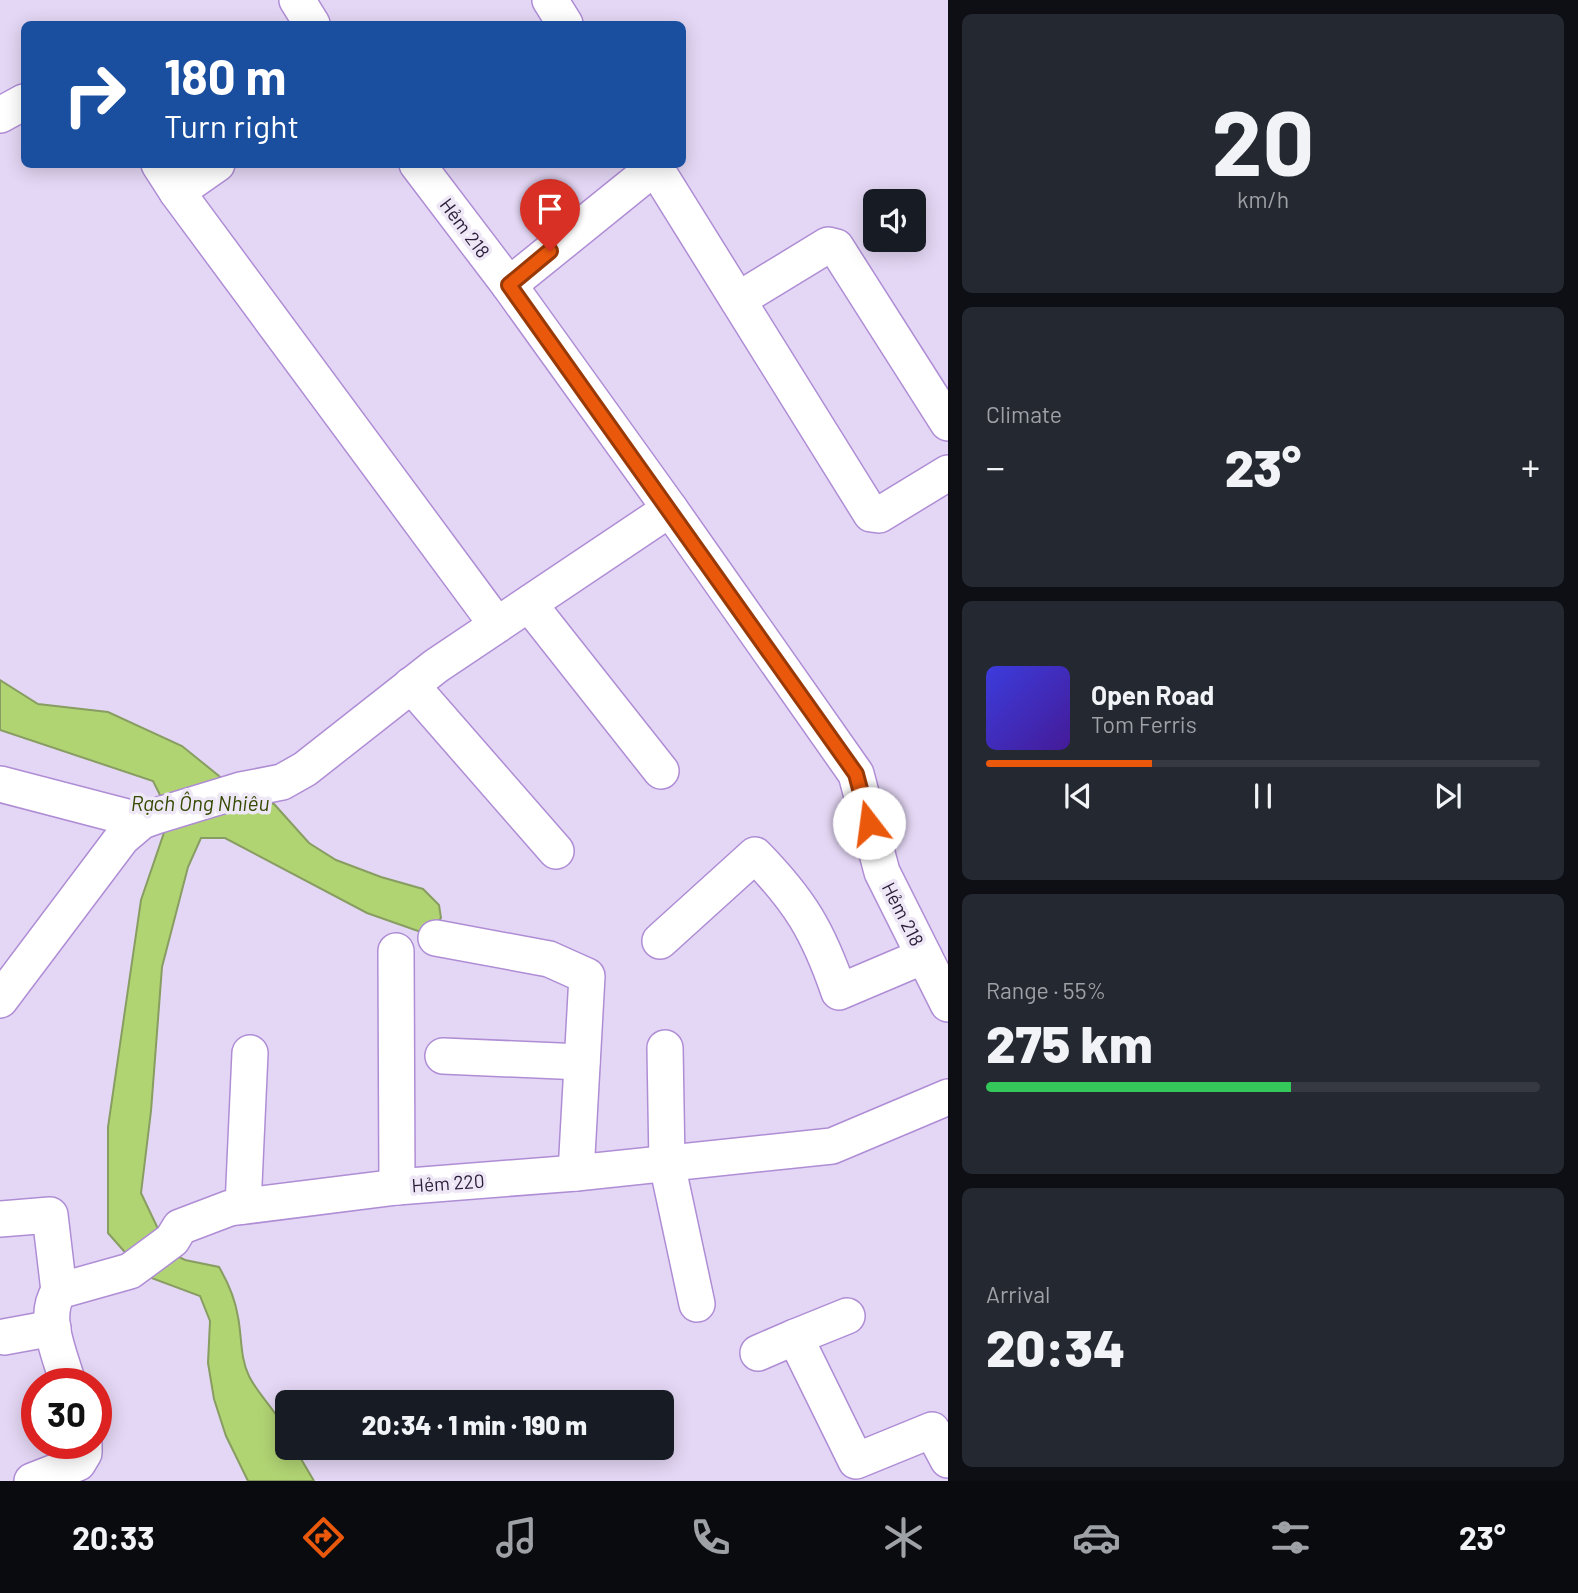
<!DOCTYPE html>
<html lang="en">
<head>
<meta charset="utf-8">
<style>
	:root { --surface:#171b24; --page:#242831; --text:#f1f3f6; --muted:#9ea1a6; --line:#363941; --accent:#ea580c }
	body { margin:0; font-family:Barlow,sans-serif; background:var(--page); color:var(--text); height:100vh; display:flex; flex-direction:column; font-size:26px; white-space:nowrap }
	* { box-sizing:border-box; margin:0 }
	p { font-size:23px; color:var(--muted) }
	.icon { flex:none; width:38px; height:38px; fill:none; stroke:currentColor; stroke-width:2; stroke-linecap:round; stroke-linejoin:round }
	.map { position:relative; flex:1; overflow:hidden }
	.details { display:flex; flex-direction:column; gap:14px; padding:14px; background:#0d0f14; width:630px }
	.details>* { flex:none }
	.top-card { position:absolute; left:21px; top:21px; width:665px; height:147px; border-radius:10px; box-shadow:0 4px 18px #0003; background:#1a4fa0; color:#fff; overflow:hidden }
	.buttons { position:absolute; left:863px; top:189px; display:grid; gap:14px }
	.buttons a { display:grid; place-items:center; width:63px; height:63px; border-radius:10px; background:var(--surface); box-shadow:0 4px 18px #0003; font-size:35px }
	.speed { position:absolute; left:21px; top:1368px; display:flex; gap:14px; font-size:35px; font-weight:700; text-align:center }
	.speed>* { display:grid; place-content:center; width:91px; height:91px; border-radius:50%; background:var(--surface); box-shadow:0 4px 18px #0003; line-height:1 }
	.speed .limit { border:10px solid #d22; background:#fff; color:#111 }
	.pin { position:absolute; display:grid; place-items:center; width:60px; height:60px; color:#fff; margin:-72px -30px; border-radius:50% 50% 50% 0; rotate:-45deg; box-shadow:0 0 7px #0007 }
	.pin .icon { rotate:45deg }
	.me { position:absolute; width:77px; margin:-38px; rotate:345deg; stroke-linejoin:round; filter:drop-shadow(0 0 5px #0008) }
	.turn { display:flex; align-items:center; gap:24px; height:147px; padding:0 28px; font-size:32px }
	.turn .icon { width:91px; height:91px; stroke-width:2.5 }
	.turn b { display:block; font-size:49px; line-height:60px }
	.big { font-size:52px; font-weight:800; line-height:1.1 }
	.details .card { flex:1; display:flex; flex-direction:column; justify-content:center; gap:10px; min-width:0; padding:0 24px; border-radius:10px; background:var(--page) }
	.details .dial { align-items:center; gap:0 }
	.dial b { font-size:91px; line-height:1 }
	.song { display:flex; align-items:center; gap:21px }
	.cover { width:84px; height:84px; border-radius:10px; background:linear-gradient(135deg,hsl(240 70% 55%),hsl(260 70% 35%)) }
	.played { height:7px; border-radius:4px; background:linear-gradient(90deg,var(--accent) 30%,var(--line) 30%) }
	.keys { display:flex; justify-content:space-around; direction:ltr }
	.heat { display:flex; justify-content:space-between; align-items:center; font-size:38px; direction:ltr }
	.charge { height:10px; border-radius:5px; background:linear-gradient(90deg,#34c759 55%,var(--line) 0) }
	.trip { position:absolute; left:275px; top:1390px; width:399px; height:70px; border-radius:10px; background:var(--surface); box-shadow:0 4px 18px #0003; font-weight:800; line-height:70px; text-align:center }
	.dock { display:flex; height:112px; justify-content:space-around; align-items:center; background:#090b0e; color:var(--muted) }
	.dock .icon { width:49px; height:49px }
	.dock .active { color:var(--accent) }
	.dock b { font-size:32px; color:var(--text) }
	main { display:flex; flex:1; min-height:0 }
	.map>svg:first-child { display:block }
	.water { fill:#b1d473; stroke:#889d61; stroke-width:2 }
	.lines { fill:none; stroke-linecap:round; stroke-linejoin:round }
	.minor-casing { stroke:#af8dd5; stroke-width:38 }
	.minor { stroke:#fff; stroke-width:35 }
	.route-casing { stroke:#983908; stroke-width:18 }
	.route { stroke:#ea580c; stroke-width:12 }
	.labels { text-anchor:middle; stroke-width:7; stroke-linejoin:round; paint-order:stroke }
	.street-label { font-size:19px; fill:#2a1c38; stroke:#eee7f6 }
	.water-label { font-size:21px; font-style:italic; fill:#354900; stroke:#eee7f6 }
</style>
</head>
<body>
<main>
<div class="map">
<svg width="948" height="1481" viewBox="0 0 948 1481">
	<rect width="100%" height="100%" fill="#e4d7f5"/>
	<path class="water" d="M 0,680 L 38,704 L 108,712 L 182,746 L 219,776 L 233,792 L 274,804 L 309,843 L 336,860 L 381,877 L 423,889 L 439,905 L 441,918 L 432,929 L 418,931 L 367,913 L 225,838 L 201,838 L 188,867 L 162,967 L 151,1111 L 141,1193 L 169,1252 L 185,1260 L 219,1267 C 229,1284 235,1298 238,1317 C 242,1337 240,1358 249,1376 C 261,1401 287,1417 287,1447 L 294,1447 L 314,1481 L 248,1481 L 226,1436 L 214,1399 L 208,1363 L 210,1321 L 200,1296 L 146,1276 L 108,1233 L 108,1127 L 141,900 L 170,815 L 153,781 L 0,730 Z"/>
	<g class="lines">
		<defs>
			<g id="minor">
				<path d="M 297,0 L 312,24"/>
				<path d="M 550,0 L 565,24"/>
				<path d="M 0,115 L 24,102"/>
				<path d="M 159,164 L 177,192 L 217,164"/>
				<path d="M 417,164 L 509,285 L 670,509 L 856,774 L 882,872 L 948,1004"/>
				<path d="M 655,167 L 871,514 L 879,515 L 948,473"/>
				<path d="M 177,192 L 497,625"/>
				<path d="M 509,285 L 655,167 L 653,164"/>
				<path d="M 738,300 L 828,245 L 836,247 L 948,423"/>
				<path d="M 529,604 L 661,771"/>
				<path d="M 411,685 L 556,851"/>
				<path d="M 0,784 L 142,821"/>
				<path d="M 436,938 L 549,959 L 587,976 L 576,1173"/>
				<path d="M 660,941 L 755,855 C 800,901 818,931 839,992 L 924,956"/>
				<path d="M 396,951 L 397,1187"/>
				<path d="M 0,1000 L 122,838 L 142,821 L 156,816 L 241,790 L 282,782 L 305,769 L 436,666 L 670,509"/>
				<path d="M 665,1048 L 667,1164 L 697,1304"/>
				<path d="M 443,1056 L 582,1062"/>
				<path d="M 243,1206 L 250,1053"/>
				<path d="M 0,1219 L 50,1215 L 59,1291"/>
				<path d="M 4,1337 L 53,1328"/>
				<path d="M 795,1337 L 847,1316"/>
				<path d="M 758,1353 L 795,1337 L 856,1461 L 932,1430 L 948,1460"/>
				<path d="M 68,1384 C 61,1356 41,1318 59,1291 L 130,1271 L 172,1240 L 180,1227 L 230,1208 L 397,1187 L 576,1173 L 832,1146 L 948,1097"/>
				<path d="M 32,1481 L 78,1463 L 84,1453 L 84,1444"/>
			</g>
		</defs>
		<use href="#minor" class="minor-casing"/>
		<use href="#minor" class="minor"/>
	</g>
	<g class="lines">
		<defs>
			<path id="route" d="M 550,251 L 509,285 L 856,774 L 869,823"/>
		</defs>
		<use href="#route" class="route-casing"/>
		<use href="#route" class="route"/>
	</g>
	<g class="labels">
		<g class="street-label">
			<text transform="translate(465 228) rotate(53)" y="7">Hẻm 218</text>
			<text transform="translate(903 914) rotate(63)" y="7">Hẻm 218</text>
			<text transform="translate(448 1183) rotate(-4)" y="7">Hẻm 220</text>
		</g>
		<g class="water-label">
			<text x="200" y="811">Rạch Ông Nhiêu</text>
		</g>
	</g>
</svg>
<div class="buttons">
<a><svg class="icon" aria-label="sound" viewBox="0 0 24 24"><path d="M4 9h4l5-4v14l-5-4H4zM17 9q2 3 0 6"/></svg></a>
</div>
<div class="speed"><div class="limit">30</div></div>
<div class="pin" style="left:550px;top:251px;background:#d93025"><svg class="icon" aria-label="arrive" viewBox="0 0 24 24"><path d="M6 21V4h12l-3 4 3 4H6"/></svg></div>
<svg class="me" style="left:869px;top:823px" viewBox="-20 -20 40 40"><circle r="19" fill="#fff"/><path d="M0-13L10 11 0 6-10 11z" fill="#ea580c"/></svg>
<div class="trip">20:34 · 1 min · 190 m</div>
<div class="top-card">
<div class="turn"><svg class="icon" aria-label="right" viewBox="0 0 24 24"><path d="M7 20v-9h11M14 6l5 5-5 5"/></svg><div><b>180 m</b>Turn right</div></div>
</div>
</div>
<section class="details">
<div class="card dial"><b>20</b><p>km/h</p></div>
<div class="card"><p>Climate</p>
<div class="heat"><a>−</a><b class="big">23°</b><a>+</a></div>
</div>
<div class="card">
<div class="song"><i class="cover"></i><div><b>Open Road</b><p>Tom Ferris</p></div></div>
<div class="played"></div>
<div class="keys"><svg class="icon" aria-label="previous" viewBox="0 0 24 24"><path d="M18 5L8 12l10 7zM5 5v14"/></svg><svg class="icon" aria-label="pause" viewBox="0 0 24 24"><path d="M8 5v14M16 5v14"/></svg><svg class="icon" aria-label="next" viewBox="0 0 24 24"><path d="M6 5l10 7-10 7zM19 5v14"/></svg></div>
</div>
<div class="card"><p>Range · 55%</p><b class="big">275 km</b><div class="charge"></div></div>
<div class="card"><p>Arrival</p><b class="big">20:34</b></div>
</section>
</main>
<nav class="dock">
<b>20:33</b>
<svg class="icon active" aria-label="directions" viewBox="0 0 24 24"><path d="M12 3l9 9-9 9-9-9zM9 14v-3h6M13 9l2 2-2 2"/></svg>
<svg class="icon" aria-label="music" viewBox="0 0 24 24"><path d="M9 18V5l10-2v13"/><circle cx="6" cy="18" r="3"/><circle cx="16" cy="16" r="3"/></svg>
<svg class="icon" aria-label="phone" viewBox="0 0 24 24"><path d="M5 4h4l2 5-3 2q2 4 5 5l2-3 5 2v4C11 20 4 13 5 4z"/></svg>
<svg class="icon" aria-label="climate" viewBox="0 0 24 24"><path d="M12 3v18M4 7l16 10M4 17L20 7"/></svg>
<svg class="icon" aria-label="car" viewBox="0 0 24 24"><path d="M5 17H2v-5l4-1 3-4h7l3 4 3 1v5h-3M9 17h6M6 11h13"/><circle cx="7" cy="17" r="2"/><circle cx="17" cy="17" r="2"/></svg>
<svg class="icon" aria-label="filters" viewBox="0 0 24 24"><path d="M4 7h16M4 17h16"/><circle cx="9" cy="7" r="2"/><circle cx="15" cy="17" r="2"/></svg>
<b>23°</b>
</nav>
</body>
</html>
